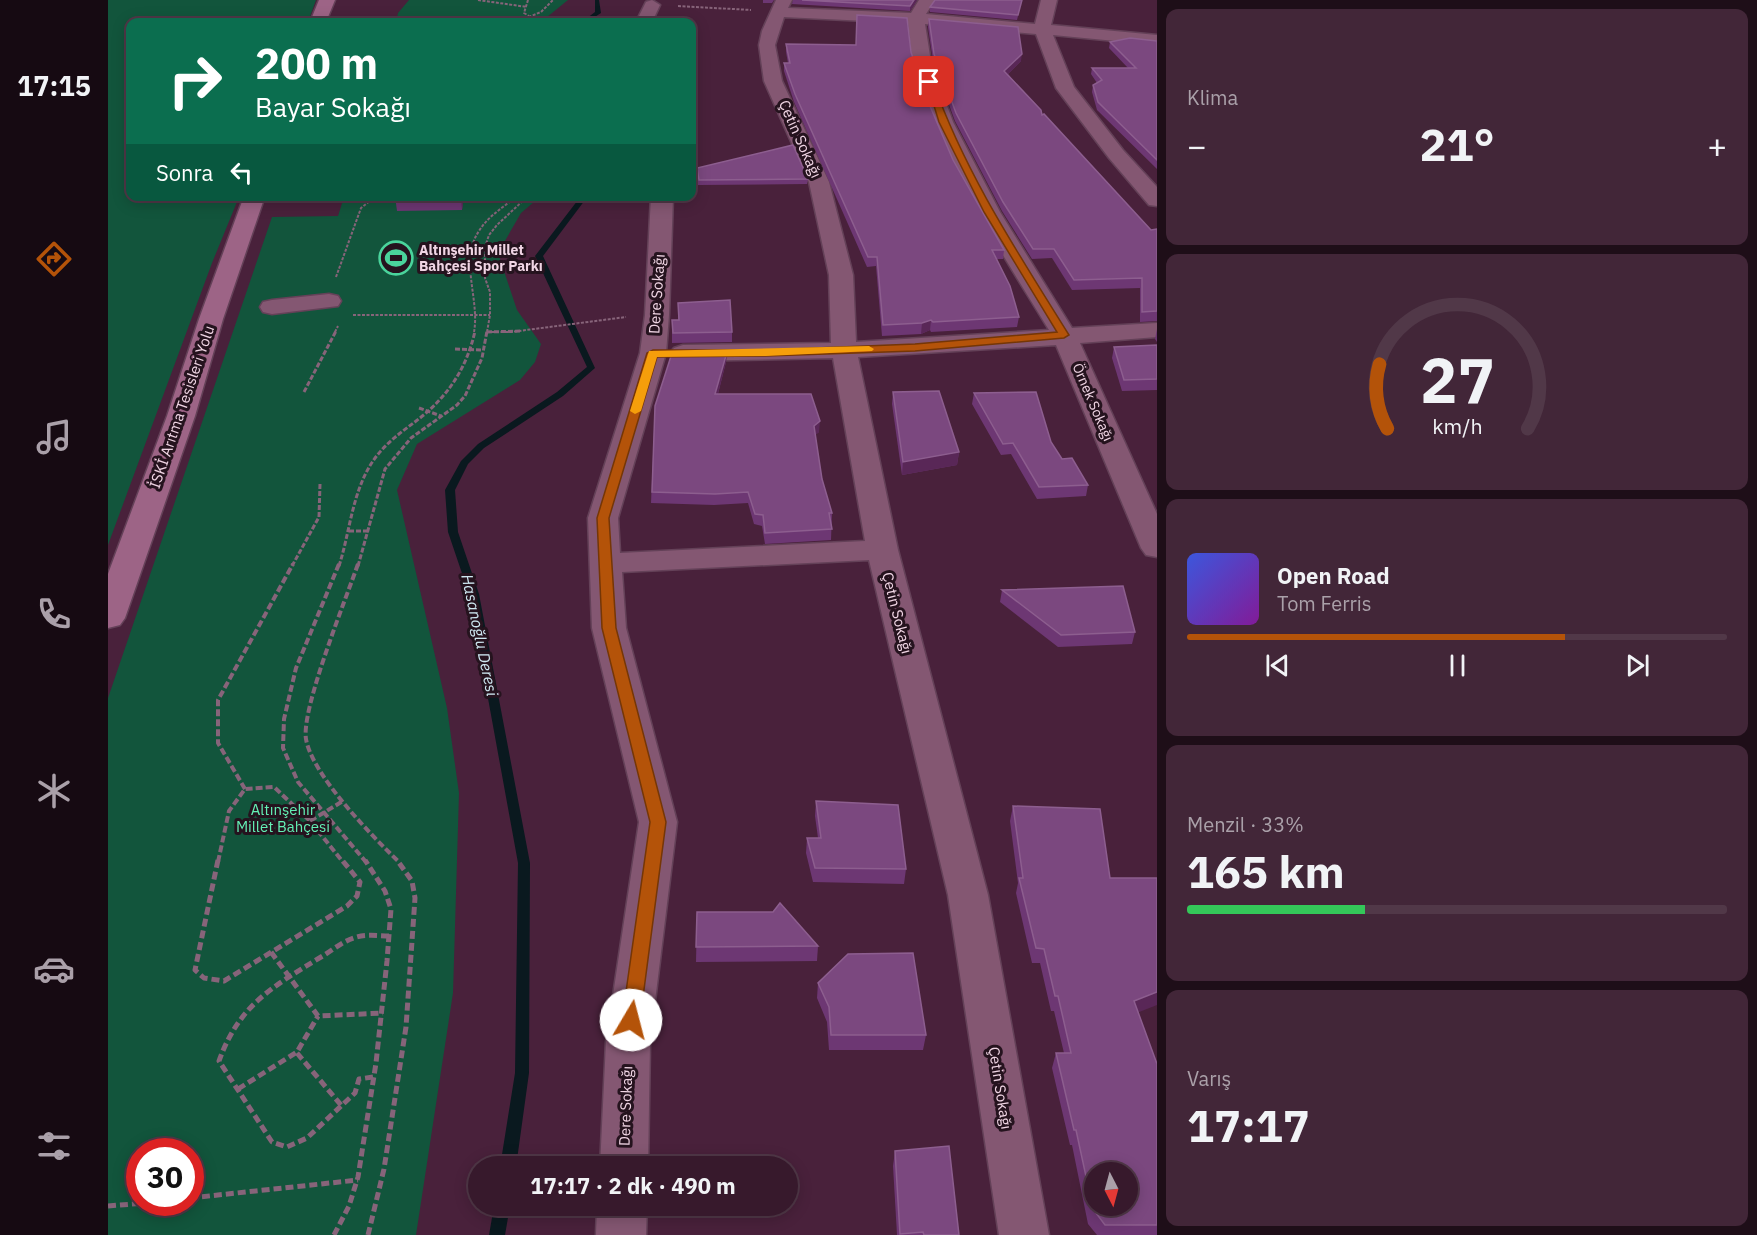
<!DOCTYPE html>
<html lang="tr">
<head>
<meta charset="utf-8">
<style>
	:root { --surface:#37192c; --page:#422638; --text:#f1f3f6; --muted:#aaa0a9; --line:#513848; --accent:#b45309 }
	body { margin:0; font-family:"IBM Plex Sans",sans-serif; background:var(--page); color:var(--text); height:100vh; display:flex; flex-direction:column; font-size:22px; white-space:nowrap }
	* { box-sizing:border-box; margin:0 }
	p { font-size:20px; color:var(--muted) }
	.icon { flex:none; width:33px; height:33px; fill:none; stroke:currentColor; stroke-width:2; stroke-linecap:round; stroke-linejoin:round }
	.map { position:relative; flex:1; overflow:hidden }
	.sheet { display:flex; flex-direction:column; gap:9px; padding:9px; background:#1e0e18; width:600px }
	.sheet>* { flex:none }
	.banner { position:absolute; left:18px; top:18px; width:570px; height:183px; border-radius:12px; box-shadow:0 3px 15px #0003,0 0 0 2px var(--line); background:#0b6e4f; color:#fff; overflow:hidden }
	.needle { width:39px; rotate:174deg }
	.fabs { position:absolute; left:976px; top:1162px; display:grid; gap:12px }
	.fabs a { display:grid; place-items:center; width:54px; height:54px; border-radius:50%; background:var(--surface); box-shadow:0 3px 15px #0003,0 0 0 2px var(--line); font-size:30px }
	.speed { position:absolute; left:18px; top:1138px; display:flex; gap:12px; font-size:30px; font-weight:700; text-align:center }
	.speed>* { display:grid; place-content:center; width:78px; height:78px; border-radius:50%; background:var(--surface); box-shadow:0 3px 15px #0003,0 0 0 2px var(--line); line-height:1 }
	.speed .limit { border:9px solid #d22; background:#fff; color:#111 }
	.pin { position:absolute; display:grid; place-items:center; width:51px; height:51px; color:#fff; margin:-26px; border-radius:12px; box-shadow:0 3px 9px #0006 }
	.me { position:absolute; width:66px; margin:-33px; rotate:8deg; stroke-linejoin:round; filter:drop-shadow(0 0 4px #0008) }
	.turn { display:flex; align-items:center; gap:21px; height:126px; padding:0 30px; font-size:27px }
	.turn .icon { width:78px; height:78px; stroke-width:2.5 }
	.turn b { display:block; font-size:42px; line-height:51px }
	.then { display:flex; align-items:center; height:57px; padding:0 30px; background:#0003; gap:12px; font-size:22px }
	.big { font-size:45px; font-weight:800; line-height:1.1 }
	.sheet .card { flex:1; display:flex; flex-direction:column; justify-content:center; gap:9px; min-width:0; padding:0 21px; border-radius:12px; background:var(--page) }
	.sheet .dial { align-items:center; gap:0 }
	.dial svg { height:156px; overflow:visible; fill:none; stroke:var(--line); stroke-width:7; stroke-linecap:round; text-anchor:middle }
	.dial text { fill:var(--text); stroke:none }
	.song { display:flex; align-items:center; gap:18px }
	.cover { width:72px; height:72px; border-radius:9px; background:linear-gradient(135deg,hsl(230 70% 55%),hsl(290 70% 35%)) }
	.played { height:6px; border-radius:3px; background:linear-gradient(90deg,var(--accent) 70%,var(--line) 70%) }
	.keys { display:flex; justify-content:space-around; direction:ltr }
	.heat { display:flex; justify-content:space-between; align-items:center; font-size:33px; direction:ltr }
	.charge { height:9px; border-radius:4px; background:linear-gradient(90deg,#34c759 33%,var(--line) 0) }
	.trip { position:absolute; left:360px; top:1156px; width:330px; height:60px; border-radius:30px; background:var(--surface); box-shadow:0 3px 15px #0003,0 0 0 2px var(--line); font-weight:800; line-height:60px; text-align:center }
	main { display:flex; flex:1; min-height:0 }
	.menu { display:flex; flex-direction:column; width:108px; justify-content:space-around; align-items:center; background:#160a12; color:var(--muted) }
	.menu .icon { width:42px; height:42px }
	.menu .on { color:var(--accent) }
	.menu b { font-size:27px; color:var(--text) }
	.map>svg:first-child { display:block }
	.green { fill:#12553c; fill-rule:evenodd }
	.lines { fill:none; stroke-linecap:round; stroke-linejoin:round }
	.stream { fill:#0a191f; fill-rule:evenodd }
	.minor-casing { stroke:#644158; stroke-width:3 }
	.major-casing { stroke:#644158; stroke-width:3 }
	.path-far3 { stroke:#87647a; stroke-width:2; stroke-dasharray:3 1.5; stroke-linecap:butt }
	.path-far2 { stroke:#87647a; stroke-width:3; stroke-dasharray:5 2; stroke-linecap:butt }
	.path-far1 { stroke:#87647a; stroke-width:4; stroke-dasharray:7 3; stroke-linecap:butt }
	.path { stroke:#87647a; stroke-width:5; stroke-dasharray:8 4; stroke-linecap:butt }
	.minor { fill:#845772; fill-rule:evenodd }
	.major { fill:#9d6486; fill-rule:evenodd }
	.wall { fill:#6d3773 }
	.shaded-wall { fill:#592757 }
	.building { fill:#7b487f; stroke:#8d5e8f; stroke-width:1.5; fill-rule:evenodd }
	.route { fill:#b45309; stroke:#753606; stroke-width:1.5 }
	.slow { fill:#f59e0b }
	.labels { text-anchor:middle; stroke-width:6; stroke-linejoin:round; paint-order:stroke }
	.far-poi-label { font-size:14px; font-weight:bold; fill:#f0d5e4; stroke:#25131e; text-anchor:start }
	.far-street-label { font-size:14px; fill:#f0d5e4; stroke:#25131e }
	.street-label { font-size:15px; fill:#f0d5e4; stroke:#25131e }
	.park-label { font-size:15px; fill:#63f0b5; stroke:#25131e }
	.water-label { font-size:16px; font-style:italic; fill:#cee7f1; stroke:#25131e }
</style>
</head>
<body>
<main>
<nav class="menu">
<b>17:15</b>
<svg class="icon on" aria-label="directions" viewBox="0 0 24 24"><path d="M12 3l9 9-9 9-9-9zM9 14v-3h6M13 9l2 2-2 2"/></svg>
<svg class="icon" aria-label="music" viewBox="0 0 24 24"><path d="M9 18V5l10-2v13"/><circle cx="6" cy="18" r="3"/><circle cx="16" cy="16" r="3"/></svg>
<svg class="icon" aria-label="phone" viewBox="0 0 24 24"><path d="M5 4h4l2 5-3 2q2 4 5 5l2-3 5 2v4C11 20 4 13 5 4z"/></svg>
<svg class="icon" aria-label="climate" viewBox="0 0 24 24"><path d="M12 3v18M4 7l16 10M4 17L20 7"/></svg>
<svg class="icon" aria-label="car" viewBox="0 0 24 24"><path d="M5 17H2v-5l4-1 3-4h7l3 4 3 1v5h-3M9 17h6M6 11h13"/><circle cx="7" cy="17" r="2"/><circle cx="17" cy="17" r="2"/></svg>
<svg class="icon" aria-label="filters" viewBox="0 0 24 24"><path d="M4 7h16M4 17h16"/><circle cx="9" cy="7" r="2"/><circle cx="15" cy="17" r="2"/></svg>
</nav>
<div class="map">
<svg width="1049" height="1235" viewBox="0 0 1049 1235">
	<rect width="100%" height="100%" fill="#49213b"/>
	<g class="green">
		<path d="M 0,0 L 208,0 L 200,22 L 22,22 L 22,196 L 131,197 L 104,263 L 0,545 Z"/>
		<path d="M 301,0 L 460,0 L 433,22 L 288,22 L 290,13 Z"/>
		<path d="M 236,197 L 432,197 L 413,213 L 390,253 L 409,310 L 433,344 L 427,362 L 412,380 L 309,444 L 289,490 L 339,708 L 351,793 L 345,993 L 308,1235 L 0,1235 L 0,698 L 164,217 L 230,216 ZM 32,1152 L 82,1152 L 82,1203 L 32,1203 Z"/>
	</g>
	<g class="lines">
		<g class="stream">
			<path d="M 487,0 L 491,0 L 493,13 L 479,22 L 474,22 L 487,12 Z"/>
			<path d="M 473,196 L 480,196 L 435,256 L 487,368 L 455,396 L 376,448 L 360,464 L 347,490 L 350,532 L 371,594 L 422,863 L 421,1073 L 408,1167 L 392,1167 L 407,1073 L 410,863 L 361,594 L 340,532 L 337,490 L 353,461 L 370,444 L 449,392 L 479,367 L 427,256 Z"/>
			<path d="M 386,1206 L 402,1206 L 397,1235 L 381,1235 Z"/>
		</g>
		<defs>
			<g id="minor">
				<path d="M 544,0 L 552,5 L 544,22 L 528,22 L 538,2 Z"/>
				<path d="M 668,0 L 684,0 L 680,8 L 803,13 L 811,0 L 827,0 L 818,14 L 927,24 L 933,0 L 949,0 L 943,25 L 1049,35 L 1049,45 L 945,35 L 966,87 L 1015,150 L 1049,187 L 1049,206 L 1041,205 L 1001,158 L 948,88 L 928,34 L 817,24 L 823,62 L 845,122 L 892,212 L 964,328 L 1049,323 L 1049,337 L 972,343 L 1049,514 L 1049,557 L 1038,555 L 1033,548 L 948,345 L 750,357 L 790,550 L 880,895 L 941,1235 L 891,1235 L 840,895 L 761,560 L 514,572 L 518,628 L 569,822 L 542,1042 L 540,1167 L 492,1167 L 498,1042 L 531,822 L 484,628 L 480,518 L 532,353 L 537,315 L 543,196 L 565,196 L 561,315 L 558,353 L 510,518 L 512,553 L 757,541 L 725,358 L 575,361 L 566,358 L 562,353 L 566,348 L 575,345 L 723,343 L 721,275 L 701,182 L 656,81 L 651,45 L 654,31 ZM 676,17 L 800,23 C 802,36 802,51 806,64 C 831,160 890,246 941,330 L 748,342 L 745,275 L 721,182 L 674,81 L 667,45 Z"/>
				<path d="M 221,294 L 230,296 L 233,301 L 230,306 L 164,314 L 155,312 L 152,307 L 155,302 L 164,300 Z"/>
				<path d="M 489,1206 L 539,1206 L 538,1235 L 488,1235 Z"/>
			</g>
			<g id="major">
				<path d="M 211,0 L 227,0 L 218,22 L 202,22 Z"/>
				<path d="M 136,196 L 157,196 L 115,319 L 87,416 L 17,618 L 12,625 L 0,628 L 0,574 L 59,416 L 91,319 Z"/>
			</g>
		</defs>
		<use href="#minor" class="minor-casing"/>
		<use href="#major" class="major-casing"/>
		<g class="path-far3">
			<path d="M 370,0 L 419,7"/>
			<path d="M 420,0 L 416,13 L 421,16"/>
			<path d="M 570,6 L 643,10"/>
			<path d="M 408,22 L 433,12 L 445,0"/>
			<path d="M 228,277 L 253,208 L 268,196"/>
			<path d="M 245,315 L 382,315"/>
			<path d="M 227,332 L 230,326"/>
			<path d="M 366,332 C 372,300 351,260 371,231 C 380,216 396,207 409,196"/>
			<path d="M 379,332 L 403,332 L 518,317"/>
			<path d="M 379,332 L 382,315 L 382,292 L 377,278 L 377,247 L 381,235 L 389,225 L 420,196"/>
		</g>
		<g class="path-far2">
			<path d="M 379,332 L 414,331"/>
			<path d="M 347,349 L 375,350"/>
			<path d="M 196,392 L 228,331"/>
			<path d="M 311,408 L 333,416"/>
			<path d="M 241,531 L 260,531"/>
			<path d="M 184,566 L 211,517 L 212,484"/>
			<path d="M 231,566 C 242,532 244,492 265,461 C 277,443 295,431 312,418 C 341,395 359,367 367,331"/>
			<path d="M 250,566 L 277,469 L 303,438 L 349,405 L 357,396 L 374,358 L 379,331"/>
		</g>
		<g class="path-far1">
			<path d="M 231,564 L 188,668 L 176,719 L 175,748 L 190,782 L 258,862"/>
			<path d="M 250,564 C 238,599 193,709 198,739 C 204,775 264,836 291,862"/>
			<path d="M 137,789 L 110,743 L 110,700 L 185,564"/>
			<path d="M 202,821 L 235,801"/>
			<path d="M 110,862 L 121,811 L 137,789 L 166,787 L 202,821 L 235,862"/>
		</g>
		<g class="path">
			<path d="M 110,860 L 87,970 L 96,978 L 116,981 L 239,906 L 249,896 L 252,882 L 234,860"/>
			<path d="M 163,952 L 210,1016 L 275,1013"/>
			<path d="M 189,1053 L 233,1105"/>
			<path d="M 265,1077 L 251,1079 L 247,1093 L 199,1138 L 179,1147 L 164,1142 L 111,1061 C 131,1005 164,987 213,957 C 225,950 236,940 249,937 C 260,934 271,936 282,936"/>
			<path d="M 130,1089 L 189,1052 L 210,1016"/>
			<path d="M 82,1198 L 250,1180"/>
			<path d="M 0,1206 L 37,1203"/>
			<path d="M 226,1235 L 241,1206 L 250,1177 L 268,1063 L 279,961 L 283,909 L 277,891 L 257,860"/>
			<path d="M 260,1235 L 276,1169 L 298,1027 L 307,898 L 304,881 L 289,860"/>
		</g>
		<use href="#minor" class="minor"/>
		<use href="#major" class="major"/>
	</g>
	<g class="wall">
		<path d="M 655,0 L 666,0 L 664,3 L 655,3 Z"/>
		<path d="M 685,0 L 809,0 L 802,11 L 684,4 Z"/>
		<path d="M 822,7 L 912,8 L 909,20 L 822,12 Z"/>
		<path d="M 821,19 L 913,61 L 900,74 L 934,115 L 1043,230 L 1049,229 L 1049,321 L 1032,322 L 1032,288 L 964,290 L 944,258 L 924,259 L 894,211 L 847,121 L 825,61 L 820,27 Z"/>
		<path d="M 1049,41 L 1049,169 L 989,110 L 984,92 L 985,85 L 989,83 L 983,74 L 984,68 L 1020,68 L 1001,48 L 1002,42 Z"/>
		<path d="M 678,44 L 803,52 L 816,92 L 845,160 L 896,250 L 895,259 L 889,259 L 911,317 L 909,327 L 823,332 L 822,330 L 813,334 L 774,336 L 768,266 L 759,267 L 686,102 L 676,71 L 676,63 L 680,63 L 678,52 Z"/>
		<path d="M 589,168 L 700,179 L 699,184 L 590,185 Z"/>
		<path d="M 287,196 L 356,196 L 354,210 L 289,211 Z"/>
		<path d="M 570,303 L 624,332 L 624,342 L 564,343 L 564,320 L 570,320 Z"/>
		<path d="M 1049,329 L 1049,342 L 1047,339 Z"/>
		<path d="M 1049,345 L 1049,390 L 1014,391 L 1004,358 L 1006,347 Z"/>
		<path d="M 619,352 L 618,362 L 610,394 L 711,432 L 707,435 L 714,479 L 724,513 L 723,540 L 657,544 L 654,526 L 646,524 L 640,503 L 606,505 L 543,503 L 547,406 Z"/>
		<path d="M 785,392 L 851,452 L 849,465 L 794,475 L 784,404 Z"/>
		<path d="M 866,393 L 943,442 L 954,459 L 980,485 L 978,496 L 929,499 L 903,454 L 893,455 L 864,404 Z"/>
		<path d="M 894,590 L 1027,632 L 1024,644 L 950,647 L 892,602 Z"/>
		<path d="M 708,801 L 798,869 L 796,884 L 705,882 L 698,853 L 699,838 L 710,838 L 707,816 Z"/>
		<path d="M 905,806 L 1002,878 L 1030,1012 L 1049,1064 L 1049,1235 L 989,1235 L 980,1224 L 964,1145 L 962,1145 L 944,1068 L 948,1053 L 956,1053 L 946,1011 L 943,1011 L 932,963 L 924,963 L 908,893 L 910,883 L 902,821 Z"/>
		<path d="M 589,912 L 710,946 L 709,961 L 588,962 Z"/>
		<path d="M 710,983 L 818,1035 L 815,1050 L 721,1050 L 719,1022 L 709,998 Z"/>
		<path d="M 787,1151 L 851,1235 L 789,1235 L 785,1166 Z"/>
	</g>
	<g class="shaded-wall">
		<path d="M 806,0 L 809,0 L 802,11 L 802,6 Z"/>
		<path d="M 914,54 L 913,61 L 895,79 L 896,71 Z"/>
		<path d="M 353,196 L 356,196 L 354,210 Z"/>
		<path d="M 823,320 L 822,330 L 813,334 L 814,323 Z"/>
		<path d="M 619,352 L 618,362 L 607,405 L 607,394 Z"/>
		<path d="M 712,421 L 711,432 L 705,437 L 706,426 Z"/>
		<path d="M 851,452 L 849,465 L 794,475 L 795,462 Z"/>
		<path d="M 1049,992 L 1049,1005 L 1021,1016 L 1026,1001 Z"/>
	</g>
	<g class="building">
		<path d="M 694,0 L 806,0 L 802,6 Z"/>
		<path d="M 827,0 L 914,0 L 910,15 L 822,7 Z"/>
		<path d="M 749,15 L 799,18 L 803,52 L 816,92 L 845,160 L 896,250 L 884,250 L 902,286 L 911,317 L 825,322 L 823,320 L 814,323 L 775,325 L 769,257 L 760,257 L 687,94 L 676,63 L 682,63 L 678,44 L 748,45 Z"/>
		<path d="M 821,19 L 910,27 L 914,54 L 896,71 L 933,110 L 934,115 L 936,114 L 1043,230 L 1049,229 L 1049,311 L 1034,312 L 1034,278 L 966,280 L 946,249 L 925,249 L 895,202 L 848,113 L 826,54 Z"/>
		<path d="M 1022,38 L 1049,41 L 1049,160 L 990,102 L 985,85 L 994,80 L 984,68 L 1028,68 L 1002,42 Z"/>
		<path d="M 685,145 L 700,179 L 591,180 L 589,168 Z"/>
		<path d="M 622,300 L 624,332 L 565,333 L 564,320 L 571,320 L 570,303 Z"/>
		<path d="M 1049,345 L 1049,379 L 1016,380 L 1006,347 Z"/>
		<path d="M 619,352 L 607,394 L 703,394 L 712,421 L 706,426 L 714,479 L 724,513 L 721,513 L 724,529 L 657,533 L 655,515 L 647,514 L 640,492 L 607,494 L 544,492 L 547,406 L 564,353 Z"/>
		<path d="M 831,391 L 851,452 L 795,462 L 785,392 Z"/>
		<path d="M 928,392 L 943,442 L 954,459 L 964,458 L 980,485 L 931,487 L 905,443 L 895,444 L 866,393 Z"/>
		<path d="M 1015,586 L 1027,632 L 953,635 L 894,590 Z"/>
		<path d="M 708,801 L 790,805 L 798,869 L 707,868 L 699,838 L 713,838 Z"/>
		<path d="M 905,806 L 992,809 L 1002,878 L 1049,878 L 1049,992 L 1026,1001 L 1049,1064 L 1049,1225 L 997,1225 L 985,1209 L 968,1130 L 966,1130 L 948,1053 L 963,1053 L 950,996 L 947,996 L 936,949 L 928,948 L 911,878 L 915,878 ZM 987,1173 L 1020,1173 L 1020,1206 L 987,1206 Z"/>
		<path d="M 672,903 L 710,946 L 588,947 L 589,912 L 665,912 Z"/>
		<path d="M 805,953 L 818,1035 L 723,1035 L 721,1007 L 710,983 L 740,954 Z"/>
		<path d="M 841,1146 L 851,1235 L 816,1235 L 815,1232 L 792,1234 L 787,1151 Z"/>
	</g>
	<path class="route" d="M 818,80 L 825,82 C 857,173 910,253 961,335 L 956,338 L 807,351 L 658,356 L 549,357 L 501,518 L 508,628 L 558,822 L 532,1020 L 530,1025 L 523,1027 L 517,1025 L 514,1020 L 542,822 L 494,628 L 489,518 L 539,353 L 545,350 L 658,350 L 807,344 L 949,332 L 876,212 L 831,122 Z"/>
	<path class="slow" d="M 761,346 L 766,349 L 764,351 L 658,356 L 549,357 L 533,411 L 527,414 L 522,411 L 541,351 Z"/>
	<defs>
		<symbol id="stadium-ring" viewBox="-11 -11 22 22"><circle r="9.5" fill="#25131e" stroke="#4ad49c" stroke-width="1.5"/><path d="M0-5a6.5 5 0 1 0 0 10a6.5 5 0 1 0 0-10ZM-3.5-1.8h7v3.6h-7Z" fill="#4ad49c"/></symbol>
	</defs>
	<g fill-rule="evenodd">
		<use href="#stadium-ring" x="269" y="239" width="38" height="38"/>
	</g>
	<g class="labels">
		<g class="far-poi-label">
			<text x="311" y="255">Altınşehir Millet<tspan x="311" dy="16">Bahçesi Spor Parkı</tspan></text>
		</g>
		<g class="far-street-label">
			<text transform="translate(985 402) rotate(67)" y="5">Örnek Sokağı</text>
		</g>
		<g class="street-label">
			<text transform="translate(692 139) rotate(66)" y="5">Çetin Sokağı</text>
			<text transform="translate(549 294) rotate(-86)" y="5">Dere Sokağı</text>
			<text transform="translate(74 407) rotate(-71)" y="5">İSKİ Arıtma Tesisleri Yolu</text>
			<text transform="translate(789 613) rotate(76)" y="5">Çetin Sokağı</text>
			<text transform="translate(892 1088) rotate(81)" y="5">Çetin Sokağı</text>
			<text transform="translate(518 1106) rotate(-88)" y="5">Dere Sokağı</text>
		</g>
		<g class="park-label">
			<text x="175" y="815">Altınşehir<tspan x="175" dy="17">Millet Bahçesi</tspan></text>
		</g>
		<g class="water-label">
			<text transform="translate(372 635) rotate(78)" y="6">Hasanoğlu Deresi</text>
		</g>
	</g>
</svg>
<div class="fabs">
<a><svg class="needle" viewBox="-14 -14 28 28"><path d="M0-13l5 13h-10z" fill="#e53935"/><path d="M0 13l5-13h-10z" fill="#aaa0a9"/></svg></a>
</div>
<div class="speed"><div class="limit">30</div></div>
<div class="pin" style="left:821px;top:82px;background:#d93025"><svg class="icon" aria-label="arrive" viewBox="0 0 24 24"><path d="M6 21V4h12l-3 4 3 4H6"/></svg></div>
<svg class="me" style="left:523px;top:1020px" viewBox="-20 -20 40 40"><circle r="19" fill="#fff"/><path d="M0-13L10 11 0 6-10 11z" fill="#b45309"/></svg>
<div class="trip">17:17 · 2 dk · 490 m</div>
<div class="banner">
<div class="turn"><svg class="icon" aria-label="right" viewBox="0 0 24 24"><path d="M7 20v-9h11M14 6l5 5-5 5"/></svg><div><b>200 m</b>Bayar Sokağı</div></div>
<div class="then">Sonra<svg class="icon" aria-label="left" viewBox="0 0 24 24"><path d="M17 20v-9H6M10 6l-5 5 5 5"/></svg></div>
</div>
</div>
<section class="sheet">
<div class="card"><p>Klima</p>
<div class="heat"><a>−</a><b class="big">21°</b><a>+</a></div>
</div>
<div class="card dial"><svg viewBox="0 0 100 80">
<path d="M14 69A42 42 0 1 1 86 69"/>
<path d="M14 69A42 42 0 0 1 10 36" stroke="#b45309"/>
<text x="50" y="56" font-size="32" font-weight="700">27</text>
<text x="50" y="72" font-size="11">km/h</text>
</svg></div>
<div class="card">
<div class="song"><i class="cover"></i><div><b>Open Road</b><p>Tom Ferris</p></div></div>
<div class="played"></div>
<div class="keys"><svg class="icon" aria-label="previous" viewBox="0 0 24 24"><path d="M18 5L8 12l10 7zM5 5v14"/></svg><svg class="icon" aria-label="pause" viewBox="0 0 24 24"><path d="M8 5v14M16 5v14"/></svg><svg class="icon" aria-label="next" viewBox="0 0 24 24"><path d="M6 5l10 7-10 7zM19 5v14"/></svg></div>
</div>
<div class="card"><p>Menzil · 33%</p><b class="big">165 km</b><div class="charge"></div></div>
<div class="card"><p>Varış</p><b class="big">17:17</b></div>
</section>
</main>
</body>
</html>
